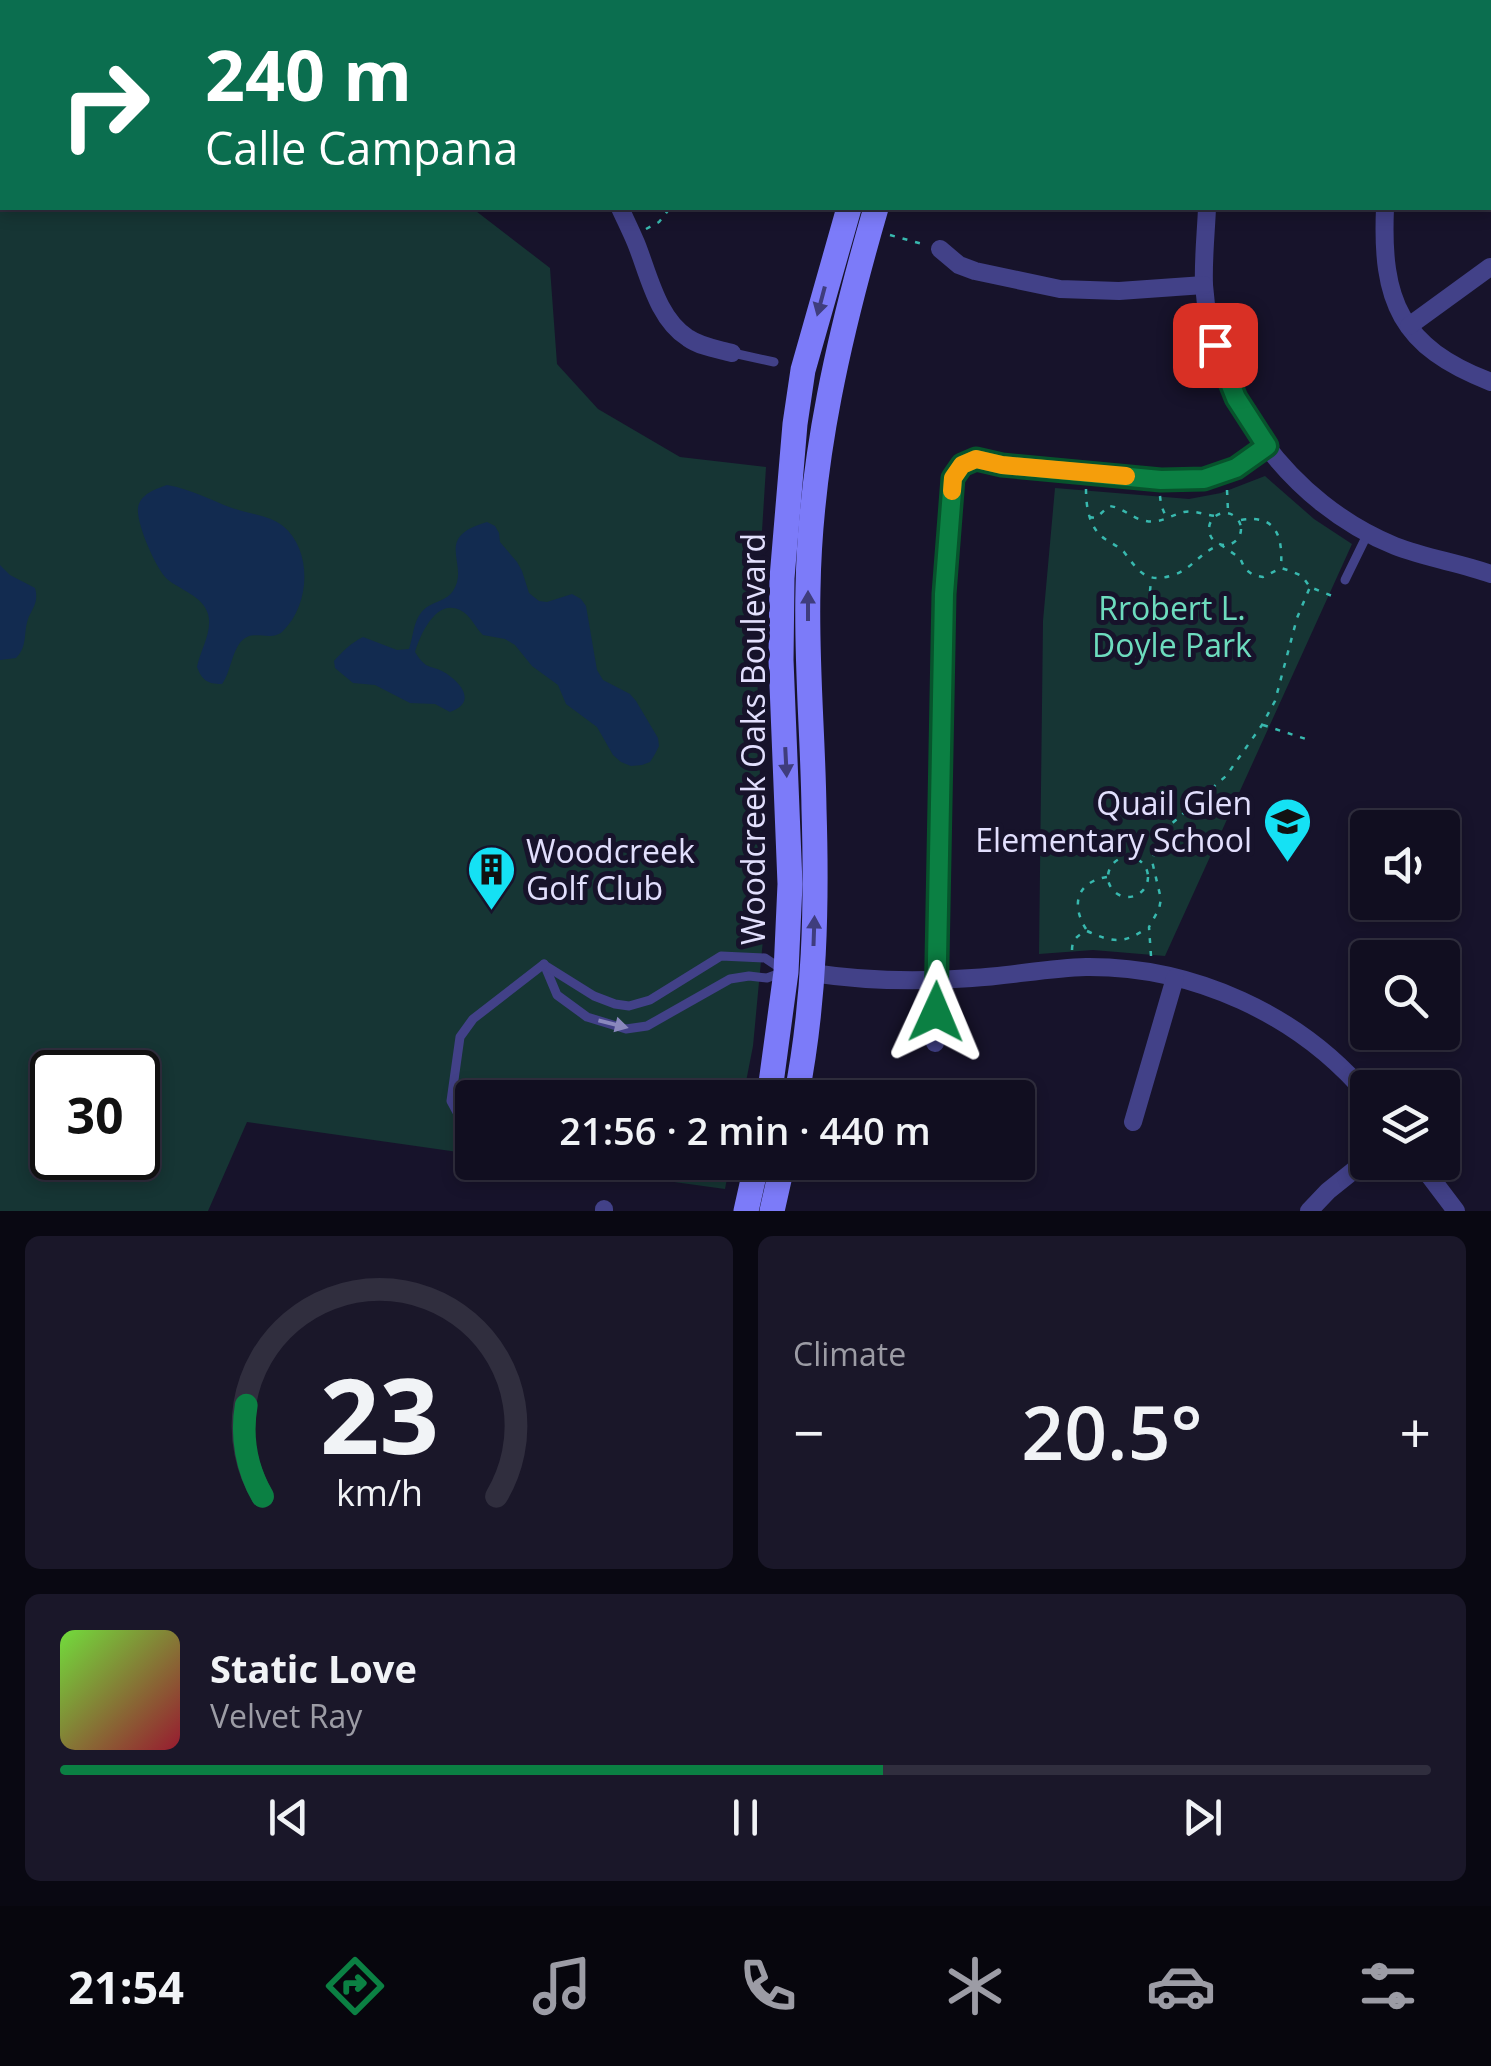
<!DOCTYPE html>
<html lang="en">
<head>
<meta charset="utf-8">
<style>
	:root { --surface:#110e20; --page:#1a1729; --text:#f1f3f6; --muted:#9c9ca5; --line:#302e3e; --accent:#0b8043 }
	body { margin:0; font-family:"Open Sans",sans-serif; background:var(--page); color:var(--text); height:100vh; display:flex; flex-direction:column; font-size:38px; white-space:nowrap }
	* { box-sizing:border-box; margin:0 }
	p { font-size:32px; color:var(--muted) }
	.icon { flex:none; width:55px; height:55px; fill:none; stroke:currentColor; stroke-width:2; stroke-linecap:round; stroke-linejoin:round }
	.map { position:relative; height:1211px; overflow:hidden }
	.side { display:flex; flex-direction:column; gap:25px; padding:25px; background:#090812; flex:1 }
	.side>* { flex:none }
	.hud { position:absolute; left:0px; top:0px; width:1492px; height:210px; box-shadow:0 5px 15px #0003,0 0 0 2px var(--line); background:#0b6e4f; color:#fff; overflow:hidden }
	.fabs { position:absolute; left:1350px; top:810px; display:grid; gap:20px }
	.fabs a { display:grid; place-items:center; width:110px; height:110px; border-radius:10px; background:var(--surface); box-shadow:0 5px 15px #0003,0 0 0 2px var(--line); font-size:50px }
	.speed { position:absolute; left:30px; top:1050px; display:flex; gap:20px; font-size:50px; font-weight:700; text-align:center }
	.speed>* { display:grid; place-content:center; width:130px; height:130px; border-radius:50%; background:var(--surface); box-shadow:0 5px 15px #0003,0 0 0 2px var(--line); line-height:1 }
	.speed .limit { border:5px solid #111; border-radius:15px; background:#fff; color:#111 }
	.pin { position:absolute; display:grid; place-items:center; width:85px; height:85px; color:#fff; margin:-42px; border-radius:20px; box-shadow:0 5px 15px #0006 }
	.me { position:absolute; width:110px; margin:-55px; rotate:1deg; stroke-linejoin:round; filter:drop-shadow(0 0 8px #0008) }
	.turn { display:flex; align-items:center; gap:35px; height:210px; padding:0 40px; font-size:45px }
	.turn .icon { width:130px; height:130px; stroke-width:2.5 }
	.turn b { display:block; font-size:70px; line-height:85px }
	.big { font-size:75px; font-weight:600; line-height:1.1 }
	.side .card { flex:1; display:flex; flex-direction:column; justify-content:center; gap:15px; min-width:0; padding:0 35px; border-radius:15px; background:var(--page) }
	.side .dial { align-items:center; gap:0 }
	.dial svg { height:260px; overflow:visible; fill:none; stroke:var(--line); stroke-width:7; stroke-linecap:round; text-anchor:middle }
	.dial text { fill:var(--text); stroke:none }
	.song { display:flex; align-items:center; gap:30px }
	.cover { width:120px; height:120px; border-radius:15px; background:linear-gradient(135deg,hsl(100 70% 55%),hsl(350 70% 35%)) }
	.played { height:10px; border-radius:5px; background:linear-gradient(90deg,var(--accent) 60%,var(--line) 60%) }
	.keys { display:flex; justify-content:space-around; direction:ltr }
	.heat { display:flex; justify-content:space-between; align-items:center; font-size:55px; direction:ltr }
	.side .tiles { flex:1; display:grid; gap:25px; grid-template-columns:1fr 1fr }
	.card:last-child { grid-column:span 2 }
	.trip { position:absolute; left:455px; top:1080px; width:580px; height:100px; border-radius:10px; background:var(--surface); box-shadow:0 5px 15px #0003,0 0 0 2px var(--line); font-weight:600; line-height:100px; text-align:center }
	.dock { display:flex; height:160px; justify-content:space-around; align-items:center; background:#07060d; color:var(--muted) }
	.dock .icon { width:70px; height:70px }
	.dock .active { color:var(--accent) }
	.dock b { font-size:45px; color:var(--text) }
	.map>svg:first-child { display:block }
	.green { fill:#163534; fill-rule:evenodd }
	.water { fill:#122b50 }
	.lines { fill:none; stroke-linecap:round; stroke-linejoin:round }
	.path { stroke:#38b9af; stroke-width:2.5; stroke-dasharray:5 8; stroke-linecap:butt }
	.lane { stroke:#424188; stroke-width:9 }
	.street { stroke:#424188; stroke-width:18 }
	.secondary { stroke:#7c7bf9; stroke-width:25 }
	.oneway { fill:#3f3d7d }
	.oneway2 { fill:#8a88bd }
	.route-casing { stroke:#07532c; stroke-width:25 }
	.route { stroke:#0b8043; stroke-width:18 }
	.slow { stroke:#f59e0b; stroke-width:18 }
	.labels { text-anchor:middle; stroke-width:10; stroke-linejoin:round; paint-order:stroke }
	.park-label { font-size:32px; fill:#6ddcbe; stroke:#17132b }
	.street-label { font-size:32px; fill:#e2dffd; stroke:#17132b }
	.poi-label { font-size:32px; fill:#e2dffd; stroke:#17132b; text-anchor:end }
</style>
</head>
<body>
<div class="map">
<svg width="1491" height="1211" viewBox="0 0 1491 1211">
	<rect width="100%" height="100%" fill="#17132b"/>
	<g class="green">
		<path d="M 0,0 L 303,0 L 304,2 L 2,2 L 2,208 L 472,208 L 550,268 L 557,364 L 598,409 L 680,457 L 766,467 L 756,627 L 764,929 L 753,1046 L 743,1097 L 472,1098 L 472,1154 L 247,1122 L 208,1211 L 0,1211 ZM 52,1072 L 138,1072 L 138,1158 L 52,1158 Z"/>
		<path d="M 1265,476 L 1314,519 L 1352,544 L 1165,956 L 1093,950 L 1039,954 L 1043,621 L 1055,488 L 1189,499 L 1221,493 Z"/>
		<path d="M 536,1163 L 730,1163 L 725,1189 Z"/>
	</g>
	<g class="water">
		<path d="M 167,485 C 191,489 210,500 232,508 C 249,514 269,515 283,526 C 313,551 310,605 283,631 C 273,641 258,632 247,637 C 232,644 232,671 222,684 C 207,684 202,680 197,667 C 200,651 213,631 208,614 C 203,596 180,590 167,579 C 156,569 136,523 138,508 C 140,494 156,489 167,485 Z"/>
		<path d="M 487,522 L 495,526 L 499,533 L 500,542 L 517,562 L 522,571 L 529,593 L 539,601 L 547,602 L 572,594 L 581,599 L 586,606 L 597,670 L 603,680 L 630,694 L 636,701 L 658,738 L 659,746 L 655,754 L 650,762 L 642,765 L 631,766 L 621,762 L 613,755 L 597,727 L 566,704 L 558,685 L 532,666 L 515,645 L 505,639 L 483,635 C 475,628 471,615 460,610 C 436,598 420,635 415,652 C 418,657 421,661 426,665 C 431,668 437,668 442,671 C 459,680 479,702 450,712 L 435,704 L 410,703 L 375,685 L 353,683 L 335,668 L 334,661 C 343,651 351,643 363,637 L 397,650 L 409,649 C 414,635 413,617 427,607 C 436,601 447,600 453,591 C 471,564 431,538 487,522 Z"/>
		<path d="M 0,565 L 10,575 L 35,588 C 39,602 33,607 28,619 C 23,634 28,646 16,658 L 0,660 Z"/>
	</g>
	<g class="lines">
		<g class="path">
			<path d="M 845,2 L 848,0"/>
			<path d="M 646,229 L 659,222 L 670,208"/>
			<path d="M 890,235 L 926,245"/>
			<path d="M 1086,489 C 1086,507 1089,528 1105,539 C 1111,543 1118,546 1124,552 C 1139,572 1147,585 1176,574 C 1194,567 1202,550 1221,545 L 1240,558 L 1245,569 L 1253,575 L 1263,577 L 1281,568 L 1291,571 L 1302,576 L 1310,587 L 1337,598"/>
			<path d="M 1227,490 L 1228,511"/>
			<path d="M 1160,496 L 1161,505 L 1166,517"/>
			<circle cx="1225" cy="529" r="16"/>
			<path d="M 1089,517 L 1096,518 L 1109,506 C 1123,507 1132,519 1146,521 C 1160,524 1171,515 1184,512 C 1195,510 1205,515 1216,516"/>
			<path d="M 1241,520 C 1276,514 1283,536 1281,567"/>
			<path d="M 1149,604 L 1151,579"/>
			<path d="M 1263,725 L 1309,740"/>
			<circle cx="1128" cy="877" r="20"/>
			<path d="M 1086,929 C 1071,905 1076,882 1107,877"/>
			<path d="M 1072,950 C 1072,939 1078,935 1087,931 C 1113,943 1124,944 1147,928"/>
			<path d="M 1151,956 L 1149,927 L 1159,909 L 1161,899 L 1152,861 L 1155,850 L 1169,826 L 1226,776 L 1262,725 L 1275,701 L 1297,618 L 1310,587"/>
		</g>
		<g class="lane">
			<path d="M 733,353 L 774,362"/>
			<path d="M 1345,580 L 1368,533"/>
			<path d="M 544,964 L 557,995 L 587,1017 L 626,1029 L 647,1026 L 730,979 L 749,976 L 767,978 L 783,972"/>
			<path d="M 546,966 L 594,996 L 615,1004 L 629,1006 L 650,1000 L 721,956 L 765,958 L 783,970"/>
			<path d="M 470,1119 L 458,1114 L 451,1101 L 460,1037 L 473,1019 L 544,964"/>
		</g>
		<g class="street">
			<path d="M 409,0 L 410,2"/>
			<path d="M 669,0 L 674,2"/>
			<path d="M 1402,0 L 1404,2"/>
			<path d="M 702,2 L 705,0"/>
			<path d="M 1185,2 L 1190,0"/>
			<path d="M 1490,70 L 1491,71"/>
			<path d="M 620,208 C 625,219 631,231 636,243 C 649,275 657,318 688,338 C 701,347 717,349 732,353"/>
			<path d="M 1207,208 C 1206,233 1203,259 1204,285 C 1211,397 1291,504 1395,546 C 1426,558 1460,563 1491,574"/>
			<path d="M 1385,208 C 1381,301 1400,347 1491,382"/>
			<path d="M 940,249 L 959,265 L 975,271 L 1060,289 L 1119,291 L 1204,285"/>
			<path d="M 1409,326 L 1490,267"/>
			<path d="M 812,973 C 865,981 920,982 972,978 C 1010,976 1048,968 1086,967 C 1193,966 1299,1014 1368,1096"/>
			<path d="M 935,1043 L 942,648 L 953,478 L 962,465 L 976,459 L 1003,465 L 1161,480 L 1203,479 L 1236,468 L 1267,446"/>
			<path d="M 1133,1122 L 1175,978"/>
			<path d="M 1419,1162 L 1456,1211"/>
			<path d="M 604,1211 L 604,1209"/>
			<path d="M 1309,1211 L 1328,1191 L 1368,1159"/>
		</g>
		<g class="secondary">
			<path d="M 930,2 L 931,0"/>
			<path d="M 962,2 L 963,0"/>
			<path d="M 769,1098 L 786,972 L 790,884 L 781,660 L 782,578 L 795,424 L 803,370 L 849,208"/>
			<path d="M 796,1098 C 815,1002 817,906 814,809 C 813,736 806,663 808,589 C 810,459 840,332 876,208"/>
			<path d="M 746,1211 L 757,1162"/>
			<path d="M 772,1211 L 783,1162"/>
		</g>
	</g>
	<defs><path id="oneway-solid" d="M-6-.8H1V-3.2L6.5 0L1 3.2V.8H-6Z" transform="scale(2.5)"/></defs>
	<g class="oneway">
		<use href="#oneway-solid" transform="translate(821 301) rotate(105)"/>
		<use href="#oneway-solid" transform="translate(808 606) rotate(-90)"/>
		<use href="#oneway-solid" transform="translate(786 762) rotate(87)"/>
		<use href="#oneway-solid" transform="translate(814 931) rotate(-88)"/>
	</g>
	<use class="oneway2" href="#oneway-solid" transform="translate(613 1024) rotate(14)"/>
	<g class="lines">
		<defs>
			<path id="route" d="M 936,1012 L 944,594 L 953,478 L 962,465 L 976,459 L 1002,465 L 1161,480 L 1204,479 L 1236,468 L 1267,446 L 1236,398 L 1215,345"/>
		</defs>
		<use href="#route" class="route-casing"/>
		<use href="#route" class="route"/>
		<path class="slow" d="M 952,491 L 953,478 L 962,465 L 976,459 L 1002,465 L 1126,476"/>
	</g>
	<defs>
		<symbol id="school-pin" viewBox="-11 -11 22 30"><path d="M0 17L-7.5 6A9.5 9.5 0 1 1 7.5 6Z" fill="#15e1f4" stroke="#17132b"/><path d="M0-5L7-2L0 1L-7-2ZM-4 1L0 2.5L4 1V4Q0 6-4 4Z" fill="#111"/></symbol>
		<symbol id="building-pin" viewBox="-11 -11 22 30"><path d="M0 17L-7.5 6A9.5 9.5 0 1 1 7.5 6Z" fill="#15e1f4" stroke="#17132b"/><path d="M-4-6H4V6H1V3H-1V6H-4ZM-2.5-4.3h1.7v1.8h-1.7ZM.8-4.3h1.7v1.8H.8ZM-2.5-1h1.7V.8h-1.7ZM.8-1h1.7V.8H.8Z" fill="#111"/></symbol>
	</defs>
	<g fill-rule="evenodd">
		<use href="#school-pin" x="1260" y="794" width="55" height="75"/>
		<use href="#building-pin" x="464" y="842" width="55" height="75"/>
	</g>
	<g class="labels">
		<g class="park-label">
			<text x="1172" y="620">Rrobert L.<tspan x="1172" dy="37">Doyle Park</tspan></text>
		</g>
		<g class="street-label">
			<text transform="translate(754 739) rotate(-90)" y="11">Woodcreek Oaks Boulevard</text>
		</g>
		<g class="poi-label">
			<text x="1252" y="815">Quail Glen<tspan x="1252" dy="37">Elementary School</tspan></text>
			<text x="526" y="863" text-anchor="start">Woodcreek<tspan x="526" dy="37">Golf Club</tspan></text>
		</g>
	</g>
</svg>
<div class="fabs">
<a><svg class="icon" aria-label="sound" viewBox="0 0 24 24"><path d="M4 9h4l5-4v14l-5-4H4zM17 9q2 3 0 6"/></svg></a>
<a><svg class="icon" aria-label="search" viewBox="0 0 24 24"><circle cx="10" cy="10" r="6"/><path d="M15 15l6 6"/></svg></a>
<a><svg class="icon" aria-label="layers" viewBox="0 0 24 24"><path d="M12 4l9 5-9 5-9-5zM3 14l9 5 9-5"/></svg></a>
</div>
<div class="speed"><div class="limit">30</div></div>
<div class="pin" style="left:1215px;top:345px;background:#d93025"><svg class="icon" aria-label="arrive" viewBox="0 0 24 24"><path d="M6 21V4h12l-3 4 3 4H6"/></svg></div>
<svg class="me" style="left:936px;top:1012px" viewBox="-20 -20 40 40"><path d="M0-17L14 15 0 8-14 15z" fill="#0b8043" stroke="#fff" stroke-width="4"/></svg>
<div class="trip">21:56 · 2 min · 440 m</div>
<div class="hud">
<div class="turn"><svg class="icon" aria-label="right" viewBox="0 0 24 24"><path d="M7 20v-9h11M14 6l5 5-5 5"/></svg><div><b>240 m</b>Calle Campana</div></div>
</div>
</div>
<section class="side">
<div class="tiles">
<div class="card dial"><svg viewBox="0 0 100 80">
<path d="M14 69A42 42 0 1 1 86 69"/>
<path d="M14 69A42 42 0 0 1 9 41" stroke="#0b8043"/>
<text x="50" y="56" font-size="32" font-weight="700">23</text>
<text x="50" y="72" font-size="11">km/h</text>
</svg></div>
<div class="card"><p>Climate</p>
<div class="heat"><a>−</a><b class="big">20.5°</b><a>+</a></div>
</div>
<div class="card">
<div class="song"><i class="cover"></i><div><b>Static Love</b><p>Velvet Ray</p></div></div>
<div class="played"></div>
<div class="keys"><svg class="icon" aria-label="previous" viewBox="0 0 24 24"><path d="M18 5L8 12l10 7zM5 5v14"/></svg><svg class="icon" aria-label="pause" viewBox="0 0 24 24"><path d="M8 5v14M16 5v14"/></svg><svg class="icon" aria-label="next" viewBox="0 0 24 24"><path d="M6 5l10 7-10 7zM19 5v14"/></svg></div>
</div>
</div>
</section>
<nav class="dock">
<b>21:54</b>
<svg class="icon active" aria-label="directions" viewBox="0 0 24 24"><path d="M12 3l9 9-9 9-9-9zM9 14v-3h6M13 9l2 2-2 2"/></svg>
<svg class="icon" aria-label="music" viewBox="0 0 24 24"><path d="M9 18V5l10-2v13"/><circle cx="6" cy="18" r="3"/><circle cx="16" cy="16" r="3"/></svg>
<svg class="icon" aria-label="phone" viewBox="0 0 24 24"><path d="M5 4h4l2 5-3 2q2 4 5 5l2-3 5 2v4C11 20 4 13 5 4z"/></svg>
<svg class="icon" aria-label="climate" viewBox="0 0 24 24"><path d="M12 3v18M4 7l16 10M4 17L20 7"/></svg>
<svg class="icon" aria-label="car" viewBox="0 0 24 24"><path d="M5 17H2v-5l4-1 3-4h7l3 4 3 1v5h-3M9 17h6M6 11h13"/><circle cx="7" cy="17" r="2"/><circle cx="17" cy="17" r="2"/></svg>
<svg class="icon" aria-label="filters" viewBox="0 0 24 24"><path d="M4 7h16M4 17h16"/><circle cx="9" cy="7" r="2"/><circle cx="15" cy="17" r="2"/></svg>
</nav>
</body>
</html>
